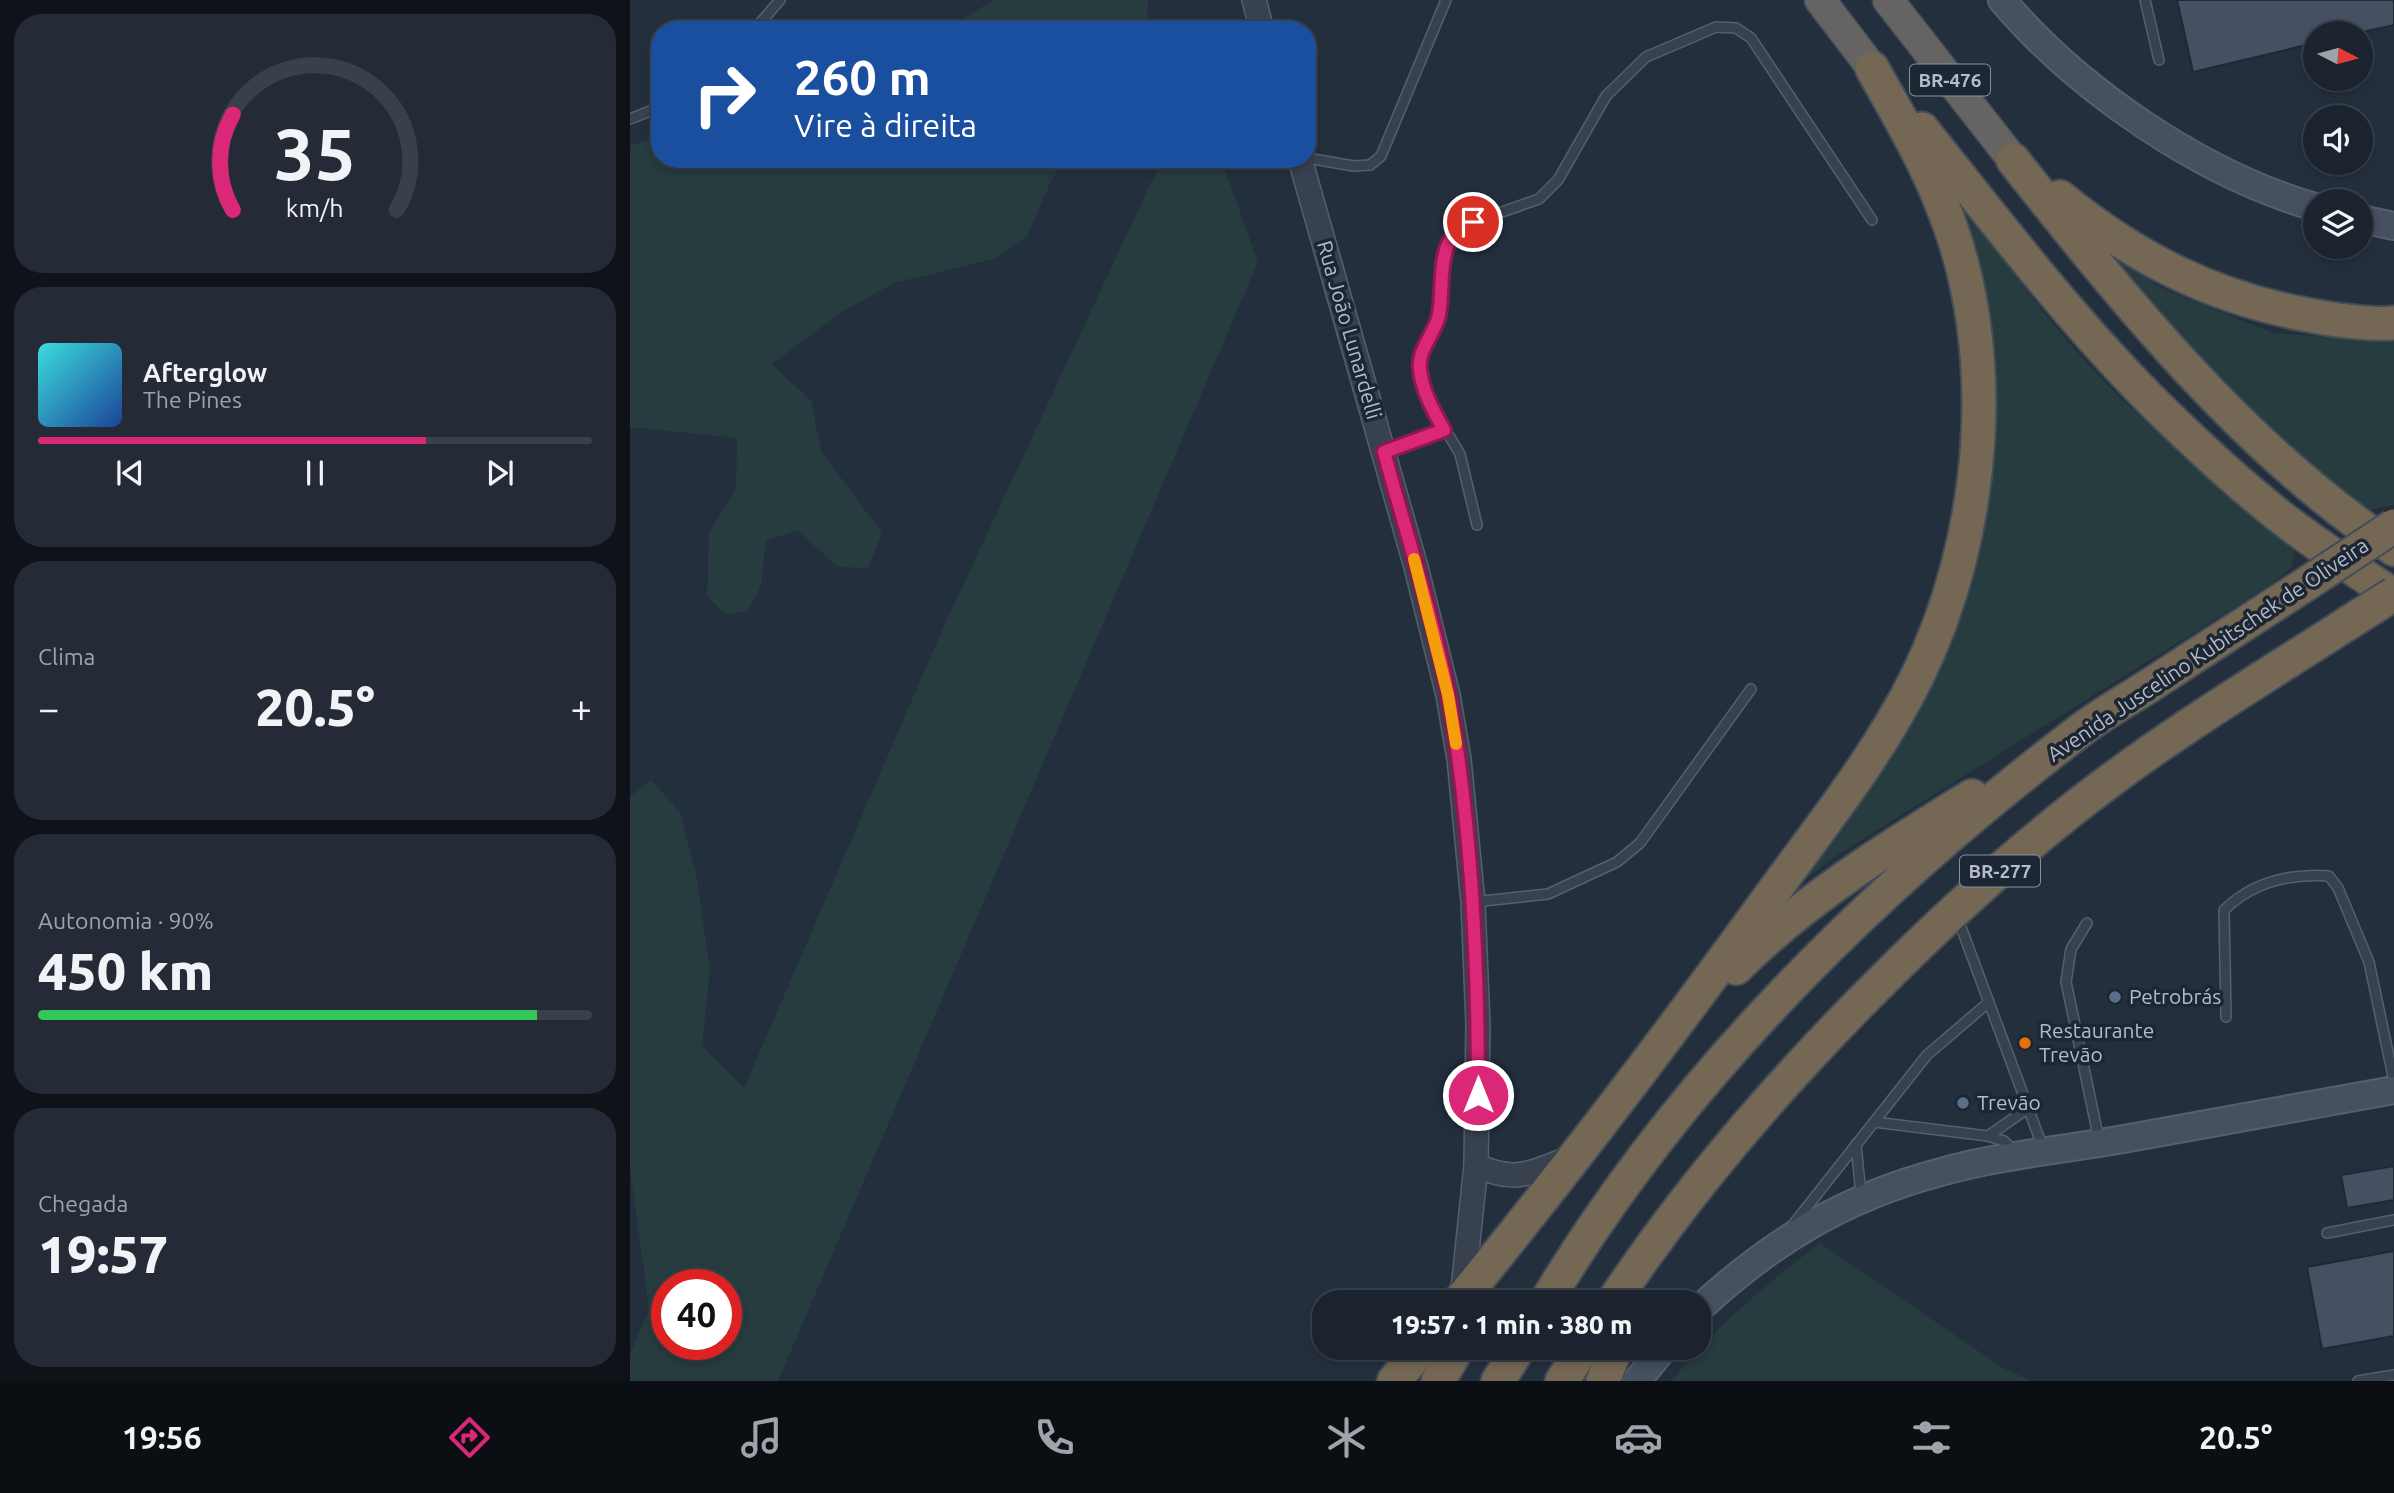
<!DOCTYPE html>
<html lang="pt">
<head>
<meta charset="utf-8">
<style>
	:root { --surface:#1b232e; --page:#242b36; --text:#f1f3f6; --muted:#a0a4aa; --line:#39404a; --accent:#db2777 }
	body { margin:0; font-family:Ubuntu,sans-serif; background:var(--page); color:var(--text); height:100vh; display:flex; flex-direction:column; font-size:26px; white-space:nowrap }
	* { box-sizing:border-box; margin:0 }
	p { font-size:23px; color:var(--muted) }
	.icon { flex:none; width:38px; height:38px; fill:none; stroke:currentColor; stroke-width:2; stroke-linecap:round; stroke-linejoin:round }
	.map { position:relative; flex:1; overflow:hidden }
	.sheet { display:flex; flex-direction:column; gap:14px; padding:14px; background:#0f1319; width:630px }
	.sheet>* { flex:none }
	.banner { position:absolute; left:21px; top:21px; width:665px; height:147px; border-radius:28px; box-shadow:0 4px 10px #0003,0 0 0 2px var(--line); background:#1a4fa0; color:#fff; overflow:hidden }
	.needle { width:46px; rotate:96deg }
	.controls { position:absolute; left:1673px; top:21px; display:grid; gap:14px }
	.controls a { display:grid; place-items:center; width:70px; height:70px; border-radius:50%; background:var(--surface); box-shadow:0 4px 10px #0003,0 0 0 2px var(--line); font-size:35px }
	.speed { position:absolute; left:21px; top:1269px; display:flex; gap:14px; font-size:35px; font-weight:700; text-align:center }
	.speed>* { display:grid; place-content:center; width:91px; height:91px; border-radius:50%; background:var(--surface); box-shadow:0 4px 10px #0003,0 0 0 2px var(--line); line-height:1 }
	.speed .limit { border:10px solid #d22; background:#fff; color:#111 }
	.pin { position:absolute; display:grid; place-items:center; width:60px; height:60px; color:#fff; margin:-30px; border:4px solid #fff; border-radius:50%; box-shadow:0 2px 7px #0007 }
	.me { position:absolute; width:77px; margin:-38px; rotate:0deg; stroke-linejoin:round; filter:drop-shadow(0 0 5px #0008) }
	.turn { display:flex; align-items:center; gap:24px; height:147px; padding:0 28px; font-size:32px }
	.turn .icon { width:91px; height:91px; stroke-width:2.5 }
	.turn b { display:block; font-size:49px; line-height:60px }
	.big { font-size:52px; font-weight:800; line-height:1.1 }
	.sheet .widget { flex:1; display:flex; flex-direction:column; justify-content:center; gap:10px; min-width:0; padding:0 24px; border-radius:28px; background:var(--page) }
	.sheet .dial { align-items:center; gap:0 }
	.dial svg { height:182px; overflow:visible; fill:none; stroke:var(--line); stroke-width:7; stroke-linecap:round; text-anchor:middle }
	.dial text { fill:var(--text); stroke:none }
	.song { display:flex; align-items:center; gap:21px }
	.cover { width:84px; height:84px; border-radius:10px; background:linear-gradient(135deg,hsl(180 70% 55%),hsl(220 70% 35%)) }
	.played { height:7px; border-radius:4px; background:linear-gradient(90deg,var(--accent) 70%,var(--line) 70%) }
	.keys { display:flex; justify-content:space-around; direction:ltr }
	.heat { display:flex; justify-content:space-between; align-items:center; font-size:38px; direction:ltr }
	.charge { height:10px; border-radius:5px; background:linear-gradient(90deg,#34c759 90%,var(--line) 0) }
	.trip { position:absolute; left:682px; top:1290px; width:399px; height:70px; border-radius:28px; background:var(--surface); box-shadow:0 4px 10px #0003,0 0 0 2px var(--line); font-weight:800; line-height:70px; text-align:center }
	.dock { display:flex; height:112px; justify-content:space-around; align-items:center; background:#0b0e12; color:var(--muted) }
	.dock .icon { width:49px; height:49px }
	.dock .selected { color:var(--accent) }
	.dock b { font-size:32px; color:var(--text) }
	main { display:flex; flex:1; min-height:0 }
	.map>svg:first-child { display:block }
	.green { fill:#263c3f; fill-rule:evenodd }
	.building { fill:#455162; stroke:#1f2835; stroke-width:2 }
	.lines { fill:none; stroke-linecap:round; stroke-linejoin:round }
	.service-casing { stroke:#565f6c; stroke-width:12 }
	.tertiary-casing { stroke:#565f6c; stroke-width:26 }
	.secondary-casing { stroke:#565f6c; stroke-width:30 }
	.trunk-casing { stroke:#434c59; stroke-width:33 }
	.motorway-casing { stroke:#434c59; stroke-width:37 }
	.service { stroke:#38414e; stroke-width:9 }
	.tertiary { stroke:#38414e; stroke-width:23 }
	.secondary { stroke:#465061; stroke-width:26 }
	.trunk { stroke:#656462; stroke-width:30 }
	.motorway { stroke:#746855; stroke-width:33 }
	.motorway-bridge-casing { stroke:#434c59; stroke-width:37; stroke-linecap:butt }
	.motorway-bridge { stroke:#746855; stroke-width:33 }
	.route-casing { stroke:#8e194d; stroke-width:18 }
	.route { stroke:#db2777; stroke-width:12 }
	.slow { stroke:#f59e0b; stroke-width:12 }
	.service-dot { fill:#5c6f8a; stroke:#1d2633; stroke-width:2.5 }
	.food-dot { fill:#e8710a; stroke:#1d2633; stroke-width:2.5 }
	.labels { text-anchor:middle; stroke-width:7; stroke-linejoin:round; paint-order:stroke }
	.shield { fill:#1d2633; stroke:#878f9c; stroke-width:2 }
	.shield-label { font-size:19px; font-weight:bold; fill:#b4bcc9 }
	.street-label { font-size:21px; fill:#b4bcc9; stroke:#1d2633 }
	.poi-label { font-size:21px; fill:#b4bcc9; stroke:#1d2633; text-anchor:start }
</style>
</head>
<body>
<main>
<section class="sheet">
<div class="widget dial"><svg viewBox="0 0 100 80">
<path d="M14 69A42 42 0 1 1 86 69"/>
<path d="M14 69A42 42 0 0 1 14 27" stroke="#db2777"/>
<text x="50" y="56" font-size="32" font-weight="700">35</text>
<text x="50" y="72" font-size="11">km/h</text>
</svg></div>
<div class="widget">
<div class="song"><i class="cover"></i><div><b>Afterglow</b><p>The Pines</p></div></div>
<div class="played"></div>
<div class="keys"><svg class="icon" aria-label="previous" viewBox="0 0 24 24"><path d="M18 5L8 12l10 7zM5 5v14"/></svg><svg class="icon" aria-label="pause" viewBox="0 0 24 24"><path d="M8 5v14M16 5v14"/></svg><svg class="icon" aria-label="next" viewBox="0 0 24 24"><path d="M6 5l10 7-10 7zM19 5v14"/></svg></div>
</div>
<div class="widget"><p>Clima</p>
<div class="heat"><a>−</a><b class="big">20.5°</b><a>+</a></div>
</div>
<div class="widget"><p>Autonomia · 90%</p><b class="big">450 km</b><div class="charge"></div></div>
<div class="widget"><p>Chegada</p><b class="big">19:57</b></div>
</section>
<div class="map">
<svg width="1764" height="1381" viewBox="0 0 1764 1381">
	<rect width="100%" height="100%" fill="#242f3e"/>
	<g class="green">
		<path d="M 363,0 L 519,0 L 515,30 L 315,30 Z"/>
		<path d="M 30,136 L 30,159 L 438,159 L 423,177 L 397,236 L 364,259 L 264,283 L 212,312 L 142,364 L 181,401 L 191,451 L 252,533 L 238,568 L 208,567 L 167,530 L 136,541 L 131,586 L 118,611 L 95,614 L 77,596 L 79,533 L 106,489 L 107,438 L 0,427 L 0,146 Z"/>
		<path d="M 532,159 L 591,159 L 628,262 L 148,1381 L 0,1381 L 0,1354 L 19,1309 L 0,1167 L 0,796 L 21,780 L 50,812 L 66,873 L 80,970 L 72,1045 L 114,1088 L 314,626 ZM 96,1284 L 96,1344 L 37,1344 L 37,1284 Z"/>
		<path d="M 1321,188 C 1370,254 1418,324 1476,383 C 1534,442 1596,494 1661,544 L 1665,553 L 1662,567 L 1642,584 L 1204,857 L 1145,903 L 1343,559 Z"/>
		<path d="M 1461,241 L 1533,289 L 1643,333 L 1740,340 L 1764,339 L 1764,505 L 1734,511 L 1626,418 Z"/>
		<path d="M 1190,1243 L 1373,1368 L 1402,1381 L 1041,1381 C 1084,1328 1136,1284 1190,1243 Z"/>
	</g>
	<g class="building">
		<path d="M 1547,0 L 1764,0 L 1764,25 L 1728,33 L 1685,33 L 1685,43 L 1563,72 Z"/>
		<path d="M 1764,1166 L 1764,1200 L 1717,1208 L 1711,1175 Z"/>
		<path d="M 1764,1251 L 1764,1336 L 1692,1349 L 1677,1267 Z"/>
	</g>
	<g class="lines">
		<defs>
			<g id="service">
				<path d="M 1515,0 L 1529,60"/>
				<path d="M 124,30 L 150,0"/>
				<path d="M 0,119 L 30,107"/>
				<path d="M 677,158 L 724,166 L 740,165 L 751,156 L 816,0"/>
				<path d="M 754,452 L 814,430"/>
				<path d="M 847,525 L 830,454 L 796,397 L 789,368 L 792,351 L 809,316 L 811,270 L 817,245 L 829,227 L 909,199 L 928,180 L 976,96 L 1016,57 L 1086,27 L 1106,28 L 1121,38 L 1242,220"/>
				<path d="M 844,902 L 918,894 L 987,862 L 1010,843 L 1121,689"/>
				<path d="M 1328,919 L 1413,1148"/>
				<path d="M 1457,923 L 1441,949 L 1436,982 L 1469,1140"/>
				<path d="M 1596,1017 L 1594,910 C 1623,882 1658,873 1699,876 L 1708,888 L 1739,962 L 1764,1081"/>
				<path d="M 1244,1122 L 1358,1136 L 1374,1141 L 1384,1151"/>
				<path d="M 1358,1136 L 1397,1109"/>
				<path d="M 1226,1144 L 1231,1195"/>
				<path d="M 1162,1226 L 1297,1055 L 1359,1002"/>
				<path d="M 1697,1233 L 1764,1220"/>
				<path d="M 1728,1381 L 1764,1375"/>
			</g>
			<g id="tertiary">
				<path d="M 624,0 L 632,30"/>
				<path d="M 670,159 L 786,567 L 818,695 L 829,759 L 843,902 L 848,1025 L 846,1165 L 832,1299"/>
				<path d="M 846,1165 C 887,1185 904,1171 943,1157"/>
			</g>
			<g id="secondary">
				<path d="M 1372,0 C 1448,90 1571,174 1685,207"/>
				<path d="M 1731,219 L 1764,226"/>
				<path d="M 1069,1309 C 1141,1242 1215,1197 1311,1172 C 1368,1156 1429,1150 1488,1140 C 1580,1124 1672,1107 1764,1090"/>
				<path d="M 1007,1381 L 1034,1348"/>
			</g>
			<g id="trunk">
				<path d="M 1190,0 L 1242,68"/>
				<path d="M 1258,0 L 1383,160"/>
			</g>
			<g id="motorway">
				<path d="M 1292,129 C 1368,224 1442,322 1529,408 C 1572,450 1623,498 1672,533 C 1702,555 1733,575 1764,596"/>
				<path d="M 1383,160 C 1496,302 1611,447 1764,549"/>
				<path d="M 1430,197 C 1504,257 1579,296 1673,314 C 1703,320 1734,325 1764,323"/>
				<path d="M 1106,968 C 1175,899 1259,847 1342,796"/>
				<path d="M 829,1302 C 933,1175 1032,1045 1128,913 C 1183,836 1245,762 1287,677 C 1355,538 1372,352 1313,207 C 1294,158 1267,113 1242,68"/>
				<path d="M 916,1302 C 1050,1078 1240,891 1447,733 C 1470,715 1497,700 1522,684 C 1572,651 1622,619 1673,586"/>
				<path d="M 983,1302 C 1064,1180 1161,1070 1266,967 C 1333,901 1405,836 1481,780 C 1556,724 1636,676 1715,625"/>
				<path d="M 764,1381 L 792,1348"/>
				<path d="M 808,1381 L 828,1348"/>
				<path d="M 868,1381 L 889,1348"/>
				<path d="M 932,1381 L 953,1348"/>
				<path d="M 973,1381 L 986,1348"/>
			</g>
		</defs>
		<use href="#service" class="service-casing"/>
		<use href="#tertiary" class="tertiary-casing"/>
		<use href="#secondary" class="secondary-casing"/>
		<use href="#trunk" class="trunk-casing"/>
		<use href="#motorway" class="motorway-casing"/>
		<use href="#service" class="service"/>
		<use href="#tertiary" class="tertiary"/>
		<use href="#secondary" class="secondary"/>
		<use href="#trunk" class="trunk"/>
		<use href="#motorway" class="motorway"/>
		<defs>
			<g id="motorway-bridge">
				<path d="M 1673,586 L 1764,526"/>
				<path d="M 1715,625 L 1764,594"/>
			</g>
		</defs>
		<use href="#motorway-bridge" class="motorway-bridge-casing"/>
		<use href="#motorway-bridge" class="motorway-bridge"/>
	</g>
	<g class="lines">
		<defs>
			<path id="route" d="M 843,222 C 803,236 815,282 809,315 C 805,334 787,350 790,370 C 793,393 803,410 814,430 L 754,452 C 776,533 803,615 819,698 C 842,829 848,962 848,1095"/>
		</defs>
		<use href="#route" class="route-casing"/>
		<use href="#route" class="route"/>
		<path class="slow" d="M 784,559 L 818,695 L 826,744"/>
	</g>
	<g class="service-dot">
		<circle cx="1485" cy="997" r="7"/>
		<circle cx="1333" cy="1103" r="7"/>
	</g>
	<circle class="food-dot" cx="1395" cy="1043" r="7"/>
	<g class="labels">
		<g class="shield">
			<rect x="1280" y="64.5" width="80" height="31" rx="5"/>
			<rect x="1330" y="855.5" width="80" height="31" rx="5"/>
		</g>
		<g class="shield-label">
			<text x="1320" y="87">BR-476</text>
			<text x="1370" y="878">BR-277</text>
		</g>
		<g class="street-label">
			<text transform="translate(719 330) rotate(74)" y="7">Rua João Lunardelli</text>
			<text transform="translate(1578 650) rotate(-34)" y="7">Avenida Juscelino Kubitschek de Oliveira</text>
		</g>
		<g class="poi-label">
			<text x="1499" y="1004">Petrobrás</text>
			<text x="1409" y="1038">Restaurante<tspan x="1409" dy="24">Trevão</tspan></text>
			<text x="1347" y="1110">Trevão</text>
		</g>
	</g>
</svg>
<div class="controls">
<a><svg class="needle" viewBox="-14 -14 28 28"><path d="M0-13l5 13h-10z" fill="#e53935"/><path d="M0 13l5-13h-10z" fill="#a0a4aa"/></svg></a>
<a><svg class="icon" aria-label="sound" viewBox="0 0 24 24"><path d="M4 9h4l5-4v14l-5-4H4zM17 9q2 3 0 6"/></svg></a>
<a><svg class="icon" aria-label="layers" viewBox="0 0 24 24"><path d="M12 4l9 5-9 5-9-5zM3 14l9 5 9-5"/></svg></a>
</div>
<div class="speed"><div class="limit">40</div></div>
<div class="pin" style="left:843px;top:222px;background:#d93025"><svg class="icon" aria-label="arrive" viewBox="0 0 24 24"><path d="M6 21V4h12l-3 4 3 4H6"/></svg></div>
<svg class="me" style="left:848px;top:1095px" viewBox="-20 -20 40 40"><circle r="17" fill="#db2777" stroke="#fff" stroke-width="3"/><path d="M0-11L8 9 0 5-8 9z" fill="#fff"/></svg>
<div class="trip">19:57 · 1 min · 380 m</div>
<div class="banner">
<div class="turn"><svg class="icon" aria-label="right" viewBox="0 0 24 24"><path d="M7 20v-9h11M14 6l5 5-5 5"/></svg><div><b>260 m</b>Vire à direita</div></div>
</div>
</div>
</main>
<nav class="dock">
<b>19:56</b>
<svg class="icon selected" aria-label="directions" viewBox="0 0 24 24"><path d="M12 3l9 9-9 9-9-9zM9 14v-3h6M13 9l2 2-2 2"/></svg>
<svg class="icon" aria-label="music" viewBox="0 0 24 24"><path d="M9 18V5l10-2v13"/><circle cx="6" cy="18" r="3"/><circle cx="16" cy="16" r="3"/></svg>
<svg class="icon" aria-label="phone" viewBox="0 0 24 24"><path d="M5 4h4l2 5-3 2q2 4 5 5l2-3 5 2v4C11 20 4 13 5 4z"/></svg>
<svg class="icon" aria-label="climate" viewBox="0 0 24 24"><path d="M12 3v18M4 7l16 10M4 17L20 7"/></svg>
<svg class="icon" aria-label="car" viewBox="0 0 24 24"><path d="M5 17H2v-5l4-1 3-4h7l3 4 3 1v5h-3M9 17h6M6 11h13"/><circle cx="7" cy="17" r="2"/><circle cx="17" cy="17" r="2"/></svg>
<svg class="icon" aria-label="filters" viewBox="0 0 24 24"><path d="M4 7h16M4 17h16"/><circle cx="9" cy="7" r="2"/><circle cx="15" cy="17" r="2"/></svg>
<b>20.5°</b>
</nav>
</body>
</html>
